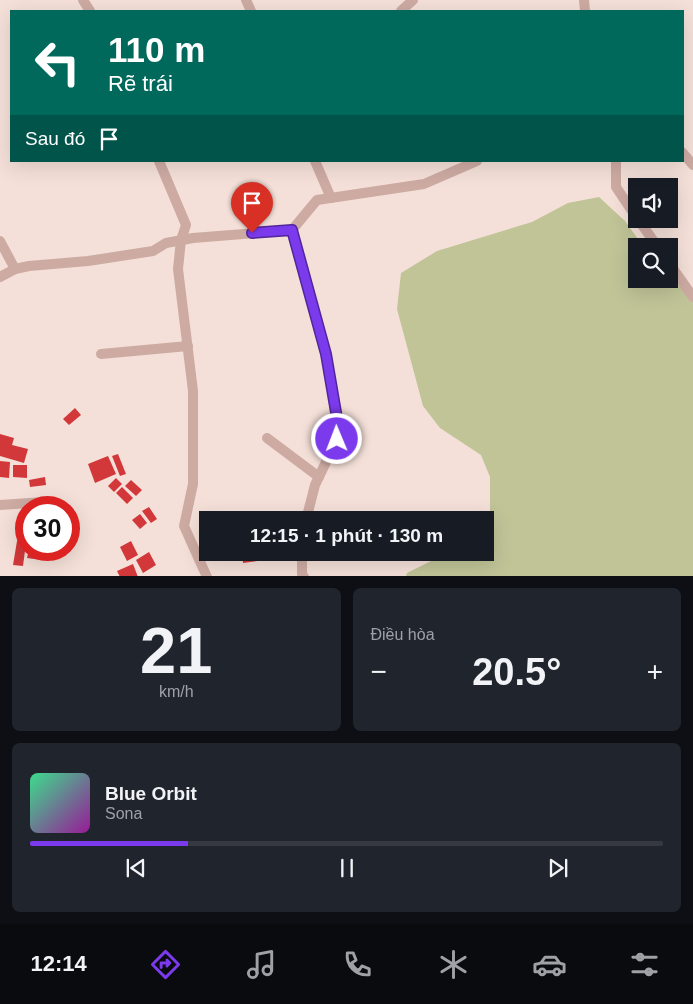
<!DOCTYPE html>
<html lang="vi">
<head>
<meta charset="utf-8">
<style>
	:root { --surface:#171b24; --page:#20242c; --text:#f1f3f6; --muted:#9ea1a6; --line:#363941; --accent:#7c3aed }
	body { margin:0; font-family:Arial,sans-serif; background:var(--page); color:var(--text); height:100vh; display:flex; flex-direction:column; font-size:19px; white-space:nowrap }
	* { box-sizing:border-box; margin:0 }
	p { font-size:16px; color:var(--muted) }
	.icon { flex:none; width:28px; height:28px; fill:none; stroke:currentColor; stroke-width:2; stroke-linecap:round; stroke-linejoin:round }
	.map { position:relative; height:576px; overflow:hidden }
	.sheet { display:flex; flex-direction:column; gap:12px; padding:12px; background:#0d0f14; flex:1 }
	.sheet>* { flex:none }
	.hud { position:absolute; left:10px; top:10px; width:674px; height:152px; border-radius:0px; box-shadow:0 5px 20px #0002; background:#00695c; color:#fff; overflow:hidden }
	.buttons { position:absolute; left:628px; top:178px; display:grid; gap:10px }
	.buttons a { display:grid; place-items:center; width:50px; height:50px; border-radius:0px; background:var(--surface); box-shadow:0 5px 20px #0002; font-size:25px }
	.speed { position:absolute; left:15px; top:496px; display:flex; gap:10px; font-size:25px; font-weight:700; text-align:center }
	.speed>* { display:grid; place-content:center; width:65px; height:65px; border-radius:50%; background:var(--surface); box-shadow:0 5px 20px #0002; line-height:1 }
	.speed .limit { border:8px solid #d22; background:#fff; color:#111 }
	.pin { position:absolute; display:grid; place-items:center; width:42px; height:42px; color:#fff; margin:-51px -21px; border-radius:50% 50% 50% 0; rotate:-45deg; box-shadow:0 0 5px #0007 }
	.pin .icon { rotate:45deg }
	.me { position:absolute; width:55px; margin:-28px; rotate:359deg; stroke-linejoin:round; filter:drop-shadow(0 0 4px #0008) }
	.turn { display:flex; align-items:center; gap:18px; height:105px; padding:0 15px; font-size:22px }
	.turn .icon { width:65px; height:65px; stroke-width:2.5 }
	.turn b { display:block; font-size:35px; line-height:42px }
	.then { display:flex; align-items:center; height:48px; padding:0 15px; background:#0003; gap:10px; font-size:19px }
	.big { font-size:38px; font-weight:700; line-height:1.1 }
	.sheet .widget { flex:1; display:flex; flex-direction:column; justify-content:center; gap:8px; min-width:0; padding:0 18px; border-radius:8px; background:var(--page) }
	.sheet .dial { align-items:center; gap:0 }
	.dial b { font-size:65px; line-height:1 }
	.song { display:flex; align-items:center; gap:15px }
	.cover { width:60px; height:60px; border-radius:8px; background:linear-gradient(135deg,hsl(150 70% 55%),hsl(300 70% 35%)) }
	.played { height:5px; border-radius:2px; background:linear-gradient(90deg,var(--accent) 25%,var(--line) 25%) }
	.keys { display:flex; justify-content:space-around; direction:ltr }
	.heat { display:flex; justify-content:space-between; align-items:center; font-size:28px; direction:ltr }
	.sheet .tiles { flex:1; display:grid; gap:12px; grid-template-columns:1fr 1fr }
	.widget:last-child { grid-column:span 2 }
	.trip { position:absolute; left:199px; top:511px; width:295px; height:50px; border-radius:0px; background:var(--surface); box-shadow:0 5px 20px #0002; font-weight:700; line-height:50px; text-align:center }
	.tab-bar { display:flex; height:80px; justify-content:space-around; align-items:center; background:#090b0e; color:var(--muted) }
	.tab-bar .icon { width:35px; height:35px }
	.tab-bar .active { color:var(--accent) }
	.tab-bar b { font-size:22px; color:var(--text) }
	.map>svg:first-child { display:block }
	.green { fill:#c0c497 }
	.building { fill:#d2383a }
	.lines { fill:none; stroke-linecap:round; stroke-linejoin:round }
	.minor { stroke:#cdaba3; stroke-width:10 }
	.route-casing { stroke:#51269a; stroke-width:12 }
	.route { stroke:#7c3aed; stroke-width:9 }
</style>
</head>
<body>
<div class="map">
<svg width="693" height="577" viewBox="0 0 693 577">
	<rect width="100%" height="100%" fill="#f4e0d8"/>
	<path class="green" d="M 599,197 L 625,221 L 643,246 L 636,246 L 636,279 L 665,279 L 693,293 L 693,576 L 406,576 L 407,573 L 447,553 L 485,552 L 485,522 L 490,512 L 490,477 L 481,455 L 440,428 L 423,406 L 397,309 L 401,273 L 437,251 L 532,222 L 568,203 Z"/>
	<g class="building">
		<path d="M 75,408 L 81,415 L 69,425 L 63,419 Z"/>
		<path d="M 0,434 L 14,438 L 12,445 L 28,449 L 24,463 L 0,456 Z"/>
		<path d="M 118,454 L 126,474 L 120,476 L 112,456 Z"/>
		<path d="M 108,456 L 116,474 L 95,483 L 88,464 Z"/>
		<path d="M 0,461 L 10,462 L 9,478 L 0,477 Z"/>
		<path d="M 13,465 L 27,465 L 27,478 L 13,477 Z"/>
		<path d="M 45,477 L 46,485 L 30,487 L 29,480 Z"/>
		<path d="M 116,478 L 122,484 L 114,492 L 108,486 Z"/>
		<path d="M 131,480 L 142,490 L 136,496 L 125,486 Z"/>
		<path d="M 122,487 L 133,498 L 127,504 L 116,493 Z"/>
		<path d="M 149,507 L 157,519 L 151,523 L 142,511 Z"/>
		<path d="M 140,514 L 147,523 L 140,529 L 132,520 Z"/>
		<path d="M 17,541 L 26,543 L 23,566 L 13,565 Z"/>
		<path d="M 131,541 L 138,555 L 127,561 L 120,547 Z"/>
		<path d="M 29,550 L 42,550 L 41,560 L 27,558 Z"/>
		<path d="M 149,552 L 156,565 L 143,573 L 136,560 Z"/>
		<path d="M 242,552 L 263,552 L 264,560 L 243,563 Z"/>
		<path d="M 133,564 L 138,577 L 120,577 L 117,571 Z"/>
	</g>
	<g class="lines">
		<g class="minor">
			<path d="M 83,0 L 90,11"/>
			<path d="M 246,0 L 251,11"/>
			<path d="M 584,0 L 585,11"/>
			<path d="M 401,11 L 413,0"/>
			<path d="M 682,152 L 693,165"/>
			<path d="M 159,161 L 186,225 L 181,240 L 178,269 L 193,391 L 193,484 L 184,526 L 207,577"/>
			<path d="M 315,161 L 331,198"/>
			<path d="M 616,161 L 616,187 L 636,217"/>
			<path d="M 638,219 L 657,246"/>
			<path d="M 292,230 L 326,354 L 338,424 L 337,439 L 315,485 L 306,520"/>
			<path d="M 0,241 L 15,269"/>
			<path d="M 669,263 L 693,297"/>
			<path d="M 0,277 L 15,269 L 29,266 L 88,261 L 153,251 L 166,243 L 193,238 L 292,230 L 317,200 L 424,184 L 477,161"/>
			<path d="M 101,354 L 188,346"/>
			<path d="M 267,438 L 319,477"/>
			<path d="M 0,505 L 44,502 L 62,507"/>
			<path d="M 302,552 L 302,574 L 304,577"/>
		</g>
	</g>
	<g class="lines">
		<defs>
			<path id="route" d="M 252,233 L 292,230 L 326,354 L 338,424 L 337,439"/>
		</defs>
		<use href="#route" class="route-casing"/>
		<use href="#route" class="route"/>
	</g>
</svg>
<div class="buttons">
<a><svg class="icon" aria-label="sound" viewBox="0 0 24 24"><path d="M4 9h4l5-4v14l-5-4H4zM17 9q2 3 0 6"/></svg></a>
<a><svg class="icon" aria-label="search" viewBox="0 0 24 24"><circle cx="10" cy="10" r="6"/><path d="M15 15l6 6"/></svg></a>
</div>
<div class="speed"><div class="limit">30</div></div>
<div class="pin" style="left:252px;top:233px;background:#d93025"><svg class="icon" aria-label="arrive" viewBox="0 0 24 24"><path d="M6 21V4h12l-3 4 3 4H6"/></svg></div>
<svg class="me" style="left:337px;top:439px" viewBox="-20 -20 40 40"><circle r="17" fill="#7c3aed" stroke="#fff" stroke-width="3"/><path d="M0-11L8 9 0 5-8 9z" fill="#fff"/></svg>
<div class="trip">12:15 · 1 phút · 130 m</div>
<div class="hud">
<div class="turn"><svg class="icon" aria-label="left" viewBox="0 0 24 24"><path d="M17 20v-9H6M10 6l-5 5 5 5"/></svg><div><b>110 m</b>Rẽ trái</div></div>
<div class="then">Sau đó<svg class="icon" aria-label="arrive" viewBox="0 0 24 24"><path d="M6 21V4h12l-3 4 3 4H6"/></svg></div>
</div>
</div>
<section class="sheet">
<div class="tiles">
<div class="widget dial"><b>21</b><p>km/h</p></div>
<div class="widget"><p>Điều hòa</p>
<div class="heat"><a>−</a><b class="big">20.5°</b><a>+</a></div>
</div>
<div class="widget">
<div class="song"><i class="cover"></i><div><b>Blue Orbit</b><p>Sona</p></div></div>
<div class="played"></div>
<div class="keys"><svg class="icon" aria-label="previous" viewBox="0 0 24 24"><path d="M18 5L8 12l10 7zM5 5v14"/></svg><svg class="icon" aria-label="pause" viewBox="0 0 24 24"><path d="M8 5v14M16 5v14"/></svg><svg class="icon" aria-label="next" viewBox="0 0 24 24"><path d="M6 5l10 7-10 7zM19 5v14"/></svg></div>
</div>
</div>
</section>
<nav class="tab-bar">
<b>12:14</b>
<svg class="icon active" aria-label="directions" viewBox="0 0 24 24"><path d="M12 3l9 9-9 9-9-9zM9 14v-3h6M13 9l2 2-2 2"/></svg>
<svg class="icon" aria-label="music" viewBox="0 0 24 24"><path d="M9 18V5l10-2v13"/><circle cx="6" cy="18" r="3"/><circle cx="16" cy="16" r="3"/></svg>
<svg class="icon" aria-label="phone" viewBox="0 0 24 24"><path d="M5 4h4l2 5-3 2q2 4 5 5l2-3 5 2v4C11 20 4 13 5 4z"/></svg>
<svg class="icon" aria-label="climate" viewBox="0 0 24 24"><path d="M12 3v18M4 7l16 10M4 17L20 7"/></svg>
<svg class="icon" aria-label="car" viewBox="0 0 24 24"><path d="M5 17H2v-5l4-1 3-4h7l3 4 3 1v5h-3M9 17h6M6 11h13"/><circle cx="7" cy="17" r="2"/><circle cx="17" cy="17" r="2"/></svg>
<svg class="icon" aria-label="filters" viewBox="0 0 24 24"><path d="M4 7h16M4 17h16"/><circle cx="9" cy="7" r="2"/><circle cx="15" cy="17" r="2"/></svg>
</nav>
</body>
</html>
